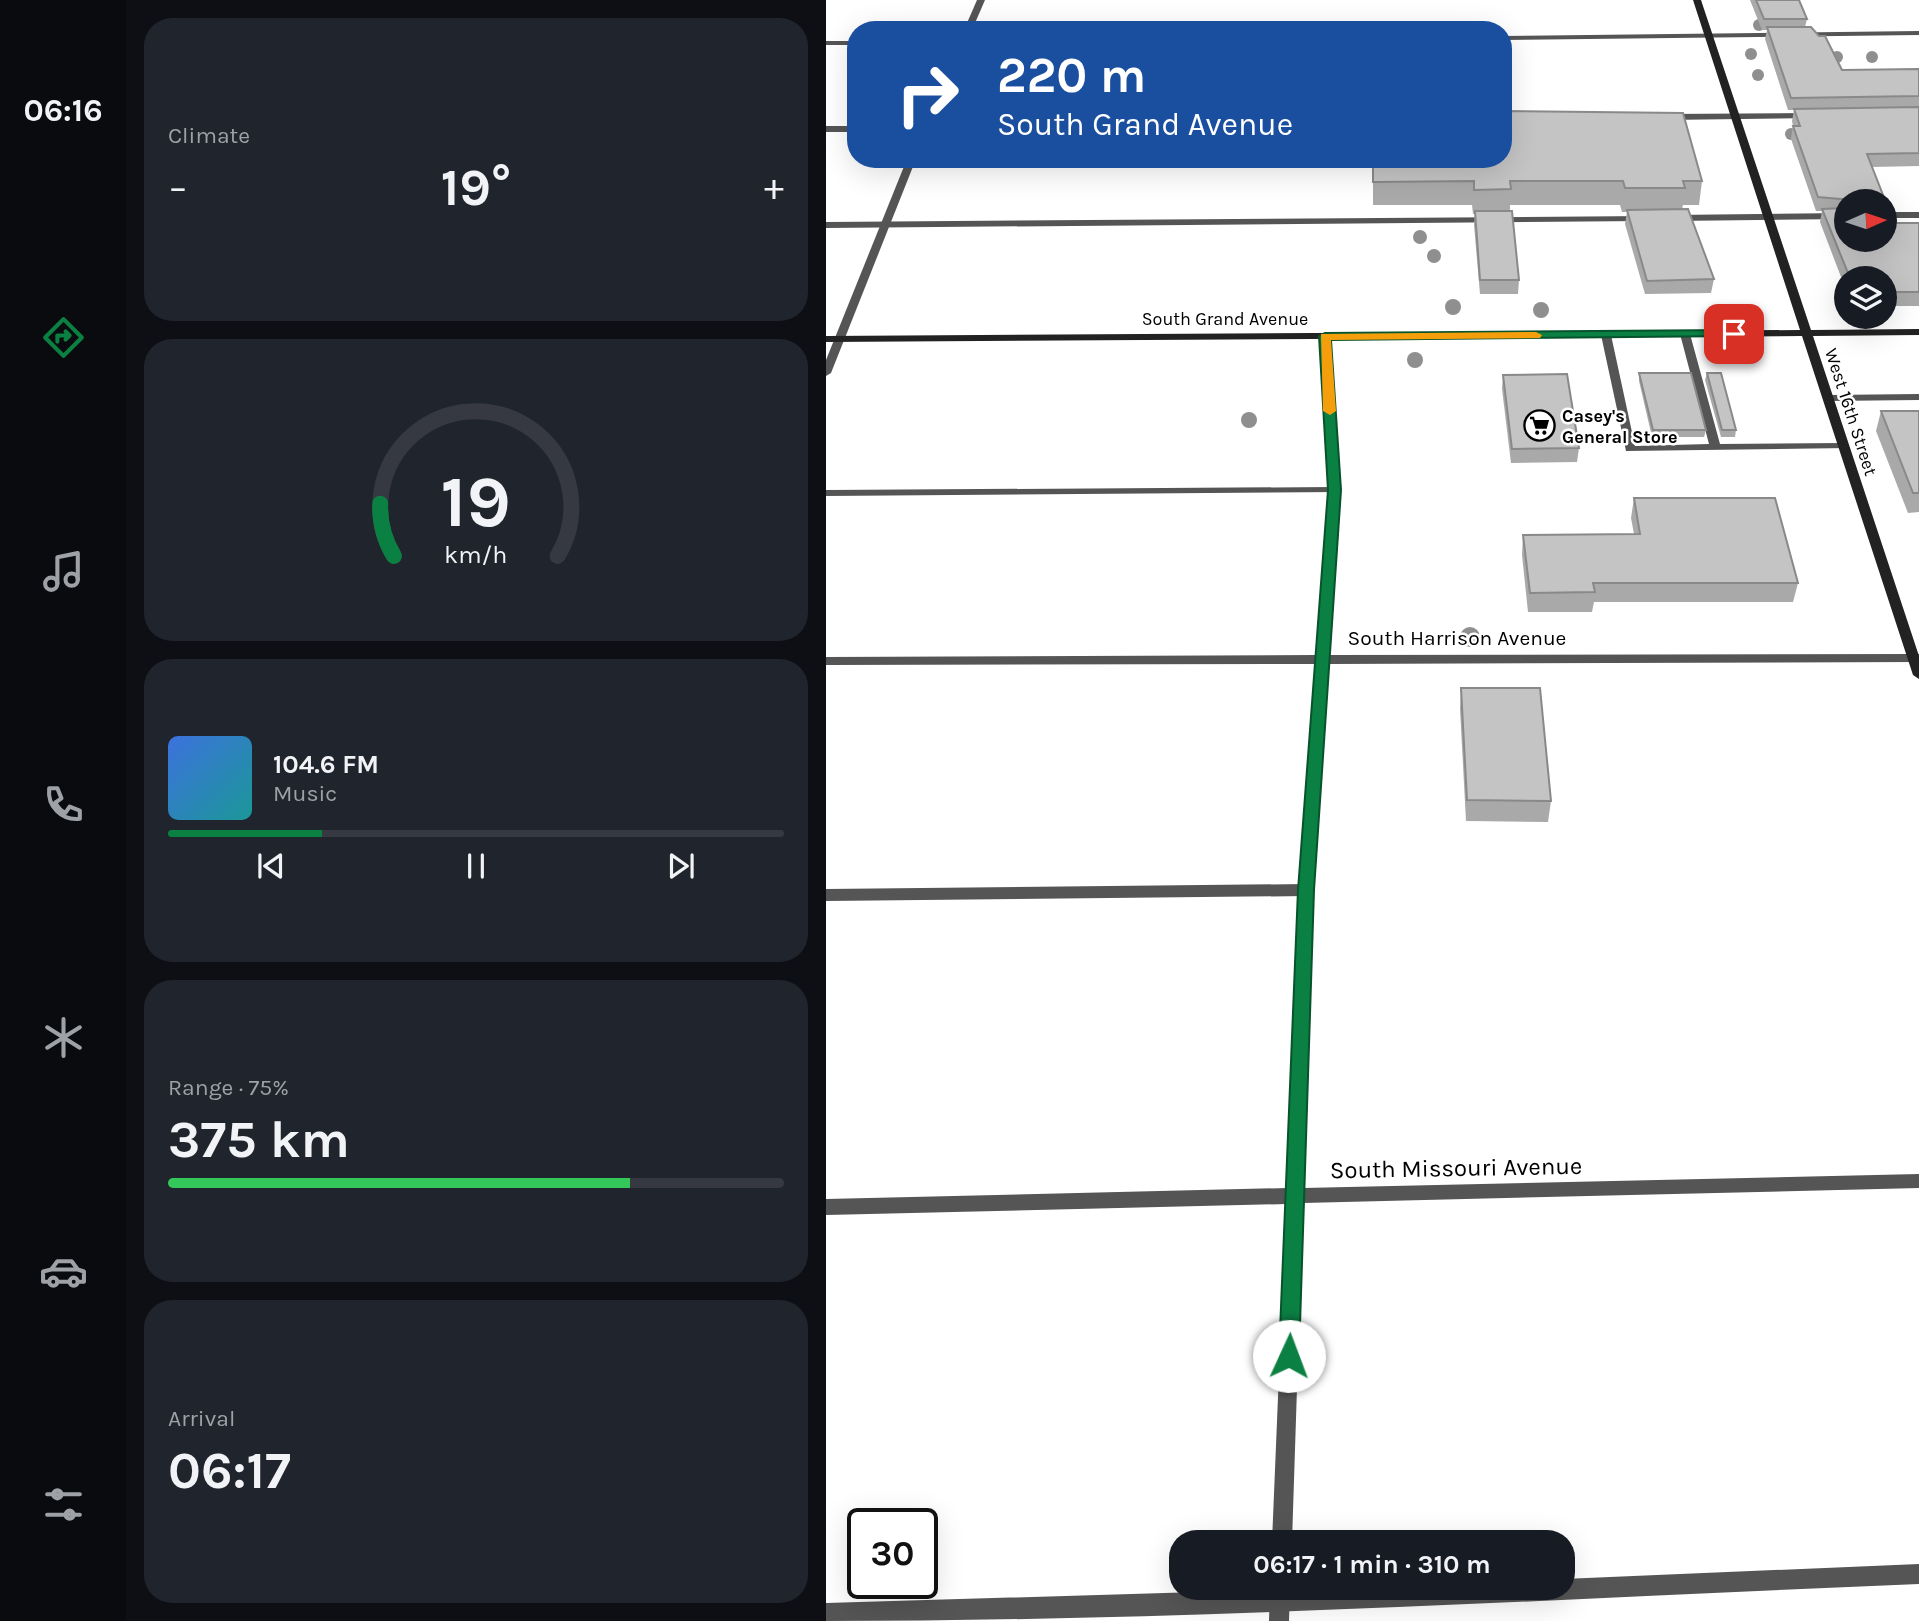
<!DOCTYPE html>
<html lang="en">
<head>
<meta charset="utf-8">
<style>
	:root { --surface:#171b24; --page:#20242c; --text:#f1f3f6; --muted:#9ea1a6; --line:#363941; --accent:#0b8043 }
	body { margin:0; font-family:Karla,sans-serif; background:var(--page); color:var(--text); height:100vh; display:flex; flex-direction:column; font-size:26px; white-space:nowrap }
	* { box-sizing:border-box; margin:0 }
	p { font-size:23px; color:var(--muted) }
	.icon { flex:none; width:38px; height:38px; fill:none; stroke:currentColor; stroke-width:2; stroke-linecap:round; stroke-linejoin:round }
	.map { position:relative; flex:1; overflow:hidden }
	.details { display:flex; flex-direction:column; gap:18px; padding:18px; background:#0d0f14; width:700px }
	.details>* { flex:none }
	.top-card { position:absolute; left:21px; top:21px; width:665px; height:147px; border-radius:28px; box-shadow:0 7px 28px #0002; background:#1a4fa0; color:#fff; overflow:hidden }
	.needle { width:46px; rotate:87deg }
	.tools { position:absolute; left:1008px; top:189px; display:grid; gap:14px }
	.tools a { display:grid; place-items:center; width:63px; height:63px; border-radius:50%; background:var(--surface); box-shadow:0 7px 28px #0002; font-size:35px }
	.speed { position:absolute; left:21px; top:1508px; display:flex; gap:14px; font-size:35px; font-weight:700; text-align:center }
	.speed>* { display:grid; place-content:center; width:91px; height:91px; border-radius:50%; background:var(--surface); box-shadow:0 7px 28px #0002; line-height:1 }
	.speed .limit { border:4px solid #111; border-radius:10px; background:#fff; color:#111 }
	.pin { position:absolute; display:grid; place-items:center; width:60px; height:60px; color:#fff; margin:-30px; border-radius:14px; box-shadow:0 4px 10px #0006 }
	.me { position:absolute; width:77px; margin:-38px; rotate:2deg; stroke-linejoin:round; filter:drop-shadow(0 0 5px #0008) }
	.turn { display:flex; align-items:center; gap:24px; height:147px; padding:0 35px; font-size:32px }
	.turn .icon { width:91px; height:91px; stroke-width:2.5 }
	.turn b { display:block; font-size:49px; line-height:60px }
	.big { font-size:52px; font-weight:700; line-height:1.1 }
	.details .widget { flex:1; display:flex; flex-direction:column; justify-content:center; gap:10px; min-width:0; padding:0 24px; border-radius:28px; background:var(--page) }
	.details .dial { align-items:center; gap:0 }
	.dial svg { height:182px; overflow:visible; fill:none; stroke:var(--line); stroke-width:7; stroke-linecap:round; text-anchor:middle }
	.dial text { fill:var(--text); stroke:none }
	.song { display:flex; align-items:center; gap:21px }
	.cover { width:84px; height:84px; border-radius:10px; background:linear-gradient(135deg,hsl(220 70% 55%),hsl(180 70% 35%)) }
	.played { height:7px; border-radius:4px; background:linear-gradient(90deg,var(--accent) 25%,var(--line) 25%) }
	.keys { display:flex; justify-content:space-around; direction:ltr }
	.heat { display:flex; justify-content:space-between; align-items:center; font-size:38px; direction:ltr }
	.charge { height:10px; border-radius:5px; background:linear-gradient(90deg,#34c759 75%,var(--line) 0) }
	.trip { position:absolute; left:343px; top:1530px; width:406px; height:70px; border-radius:28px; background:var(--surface); box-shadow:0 7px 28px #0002; font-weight:700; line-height:70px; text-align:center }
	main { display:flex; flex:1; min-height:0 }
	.dock { display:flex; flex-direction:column; width:126px; justify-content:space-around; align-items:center; background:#090b0e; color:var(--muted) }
	.dock .icon { width:49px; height:49px }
	.dock .current { color:var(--accent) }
	.dock b { font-size:32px; color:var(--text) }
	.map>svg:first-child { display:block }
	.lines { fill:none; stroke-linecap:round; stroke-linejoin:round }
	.lane { fill:#555; fill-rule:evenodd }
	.street { fill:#555; fill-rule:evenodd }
	.secondary { fill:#222; fill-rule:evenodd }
	.tree { fill:#8f8f8f }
	.wall { fill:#a9a9a9; fill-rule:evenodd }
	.building { fill:#c4c4c4; stroke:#898989; stroke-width:2 }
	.route { fill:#0b8043; stroke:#07532c; stroke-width:2 }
	.slow { fill:#f59e0b }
	.labels { text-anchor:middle; stroke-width:5; stroke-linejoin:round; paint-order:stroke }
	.far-street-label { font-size:18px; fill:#000; stroke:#fff }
	.far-poi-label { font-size:18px; font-weight:bold; fill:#000; stroke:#fff; text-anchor:start }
	.street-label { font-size:21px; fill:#000; stroke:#fff }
	.near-street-label { font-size:24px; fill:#000; stroke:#fff }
</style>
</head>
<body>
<main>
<nav class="dock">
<b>06:16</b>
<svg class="icon current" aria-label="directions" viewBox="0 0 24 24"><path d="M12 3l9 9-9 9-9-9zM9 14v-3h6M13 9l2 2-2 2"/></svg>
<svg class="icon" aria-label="music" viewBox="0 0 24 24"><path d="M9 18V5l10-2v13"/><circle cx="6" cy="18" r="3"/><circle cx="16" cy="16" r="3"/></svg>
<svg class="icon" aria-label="phone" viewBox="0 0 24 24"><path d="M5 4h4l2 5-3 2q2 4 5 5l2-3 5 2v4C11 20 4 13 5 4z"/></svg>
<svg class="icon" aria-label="climate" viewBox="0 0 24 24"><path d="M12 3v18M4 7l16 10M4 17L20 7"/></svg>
<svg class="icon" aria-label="car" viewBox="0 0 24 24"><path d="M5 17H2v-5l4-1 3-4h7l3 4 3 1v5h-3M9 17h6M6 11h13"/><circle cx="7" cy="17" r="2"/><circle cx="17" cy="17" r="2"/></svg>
<svg class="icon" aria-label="filters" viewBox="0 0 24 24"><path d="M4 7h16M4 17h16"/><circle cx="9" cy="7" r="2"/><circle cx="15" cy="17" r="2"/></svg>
</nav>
<section class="details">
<div class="widget"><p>Climate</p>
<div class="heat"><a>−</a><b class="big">19°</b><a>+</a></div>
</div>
<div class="widget dial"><svg viewBox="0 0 100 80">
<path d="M14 69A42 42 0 1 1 86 69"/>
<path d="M14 69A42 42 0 0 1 8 46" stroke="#0b8043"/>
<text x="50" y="56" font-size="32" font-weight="700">19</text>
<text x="50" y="72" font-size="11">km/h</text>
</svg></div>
<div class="widget">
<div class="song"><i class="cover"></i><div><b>104.6 FM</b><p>Music</p></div></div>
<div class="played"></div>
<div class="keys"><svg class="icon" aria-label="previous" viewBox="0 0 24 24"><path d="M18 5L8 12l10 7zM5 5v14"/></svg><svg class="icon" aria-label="pause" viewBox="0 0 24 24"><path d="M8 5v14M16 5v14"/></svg><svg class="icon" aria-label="next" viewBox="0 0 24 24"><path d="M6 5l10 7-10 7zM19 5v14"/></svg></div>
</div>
<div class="widget"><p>Range · 75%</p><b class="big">375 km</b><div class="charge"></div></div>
<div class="widget"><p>Arrival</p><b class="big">06:17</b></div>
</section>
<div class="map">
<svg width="1093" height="1621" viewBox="0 0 1093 1621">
	<rect width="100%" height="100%" fill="#fff"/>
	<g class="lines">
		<g class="lane">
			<path d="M 1093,31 L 1093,35 L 677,40 L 677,36 Z"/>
			<rect x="0" y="41" width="30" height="4"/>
			<rect x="1059" y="212" width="34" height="6"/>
			<path d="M 1020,213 L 1020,219 L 847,221 L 842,218 L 847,215 Z"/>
			<path d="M 822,216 L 822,220 L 819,221 L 0,228 L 0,222 Z"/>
			<path d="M 859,331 L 864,334 L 894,444 L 1018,443 L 1022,444 L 1022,448 L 800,451 L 775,335 L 780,332 L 785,335 L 809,446 L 883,444 L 854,334 Z"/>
			<path d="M 1093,394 L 1093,400 L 1002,401 L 997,398 L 1002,395 Z"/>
			<path d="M 509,487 L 513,488 L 513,492 L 0,496 L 0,490 Z"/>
			<path d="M 480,884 L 485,886 L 487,890 L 485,894 L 480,896 L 0,901 L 0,889 Z"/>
			<path d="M 1093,1564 L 1093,1584 C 729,1599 364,1621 0,1621 L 0,1603 L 541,1587 L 737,1587 L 737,1579 Z"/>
		</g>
		<g class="street">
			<path d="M 151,0 L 159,0 L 146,30 L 138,30 Z"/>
			<path d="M 984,113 L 988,116 L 987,118 L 840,120 L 836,117 L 840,114 Z"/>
			<rect x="0" y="126" width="30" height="6"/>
			<path d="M 81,159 L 90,159 L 5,373 L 0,376 L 0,360 Z"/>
			<path d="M 499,333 L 504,336 L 515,490 L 503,655 L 1093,654 L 1093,662 L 503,664 L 487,890 L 477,1188 L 1093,1174 L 1093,1188 L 477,1203 L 466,1542 L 446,1542 L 460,1204 L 0,1215 L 0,1199 L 461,1188 L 473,890 L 490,664 L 0,665 L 0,657 L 491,655 L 503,490 L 494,336 Z"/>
			<path d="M 444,1587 L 464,1587 L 463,1621 L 443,1621 Z"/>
		</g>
		<path class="secondary" d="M 867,0 L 875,0 L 985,330 L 1093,329 L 1093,335 L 987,336 L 1093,656 L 1093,679 L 1087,675 L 976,336 L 0,342 L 0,336 L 974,330 Z"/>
	</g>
	<g class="tree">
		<circle cx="933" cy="25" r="6"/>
		<circle cx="925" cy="54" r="6"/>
		<circle cx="1011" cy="57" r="6"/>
		<circle cx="1046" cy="57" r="6"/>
		<circle cx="932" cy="75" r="6"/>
		<circle cx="965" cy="134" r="6"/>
		<circle cx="594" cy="237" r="7"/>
		<circle cx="608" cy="256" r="7"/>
		<circle cx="627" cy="307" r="8"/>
		<circle cx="715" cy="310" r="8"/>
		<circle cx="589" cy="360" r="8"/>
		<circle cx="423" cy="420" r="8"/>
		<circle cx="644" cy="637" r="10"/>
	</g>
	<g class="wall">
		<path d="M 924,0 L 973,0 L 981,19 L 979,27 L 1016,70 L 1093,69 L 1093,166 L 1046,167 L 1068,223 L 1093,223 L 1093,306 L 1059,306 L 1059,278 L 1020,278 L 1020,290 L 994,222 L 996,211 L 990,211 L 965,139 L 967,126 L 966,121 L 968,110 L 962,110 L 939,39 L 941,30 L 936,30 ZM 1020,201 L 1059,201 L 1020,240 Z"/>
		<path d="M 547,159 L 876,181 L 873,205 L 857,205 L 856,210 L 888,279 L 885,293 L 819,294 L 799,224 L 801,212 L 796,212 L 794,205 L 684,205 L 684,211 L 693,280 L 692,294 L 654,294 L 648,225 L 649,214 L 647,214 L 646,205 L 547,205 Z"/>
		<path d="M 813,373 L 880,430 L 878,437 L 826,437 L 813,381 Z"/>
		<path d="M 881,373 L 910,430 L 909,437 L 895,437 L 879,380 Z"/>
		<path d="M 677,375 L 753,448 L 751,462 L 685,463 L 676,389 Z"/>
		<path d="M 1055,411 L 1093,411 L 1093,512 L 1082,513 L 1050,431 Z"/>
		<path d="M 808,498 L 972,583 L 967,602 L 768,602 L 766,612 L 702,612 L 696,555 L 697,535 L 808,534 L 805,518 Z"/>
		<path d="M 635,688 L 725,801 L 722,822 L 640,821 L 634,709 Z"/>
	</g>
	<g class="building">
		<path d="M 930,0 L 973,0 L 981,19 L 938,19 Z"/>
		<path d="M 941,27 L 985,27 L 993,36 L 999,36 L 1016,70 L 1093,69 L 1093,96 L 965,98 Z"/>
		<path d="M 1093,107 L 1093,153 L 1041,154 L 1068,223 L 1093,223 L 1093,292 L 1059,292 L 1059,278 L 1024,278 L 996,209 L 1020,208 L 1020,240 L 1059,240 L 1059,201 L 1025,201 L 1026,200 L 992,197 L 967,126 L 974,126 L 968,109 Z"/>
		<path d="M 677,111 L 857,113 L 876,181 L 857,181 L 859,188 L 799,188 L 797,181 L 684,181 L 685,189 L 648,190 L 648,181 L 547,182 L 547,159 L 677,159 Z"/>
		<path d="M 862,209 L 888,279 L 821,281 L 801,210 Z"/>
		<path d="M 649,211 L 686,211 L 693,280 L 654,280 Z"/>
		<path d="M 813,373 L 865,373 L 880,430 L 827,430 Z"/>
		<path d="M 881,373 L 895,373 L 910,430 L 896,430 Z"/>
		<path d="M 741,374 L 753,448 L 686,449 L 677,375 Z"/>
		<path d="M 1055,411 L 1093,411 L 1093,493 L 1087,493 Z"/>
		<path d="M 808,498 L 949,498 L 972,583 L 767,583 L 769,592 L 704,593 L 697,535 L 814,534 Z"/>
		<path d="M 635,688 L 714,688 L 725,801 L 641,800 Z"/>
	</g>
	<path class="route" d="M 908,330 L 914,334 L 912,336 L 505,340 L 515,490 L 488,890 L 473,1356 L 470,1363 L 463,1365 L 456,1363 L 453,1356 L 472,890 L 502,490 L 493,336 L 499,333 Z"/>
	<path class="slow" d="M 710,332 L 716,335 L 714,338 L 505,340 L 510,411 L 504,415 L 497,411 L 495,334 Z"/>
	<defs>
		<symbol id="supermarket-ring" viewBox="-11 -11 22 22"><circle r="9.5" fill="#fff" stroke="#000" stroke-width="1.5"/><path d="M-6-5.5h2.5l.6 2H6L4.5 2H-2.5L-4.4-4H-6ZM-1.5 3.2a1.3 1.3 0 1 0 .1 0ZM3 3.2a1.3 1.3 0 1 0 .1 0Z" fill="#000"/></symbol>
	</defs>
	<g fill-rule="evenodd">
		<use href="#supermarket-ring" x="696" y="408" width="35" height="35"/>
	</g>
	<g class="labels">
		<g class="far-street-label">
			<text x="399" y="325">South Grand Avenue</text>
			<text transform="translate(1025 412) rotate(72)" y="6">West 16th Street</text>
		</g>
		<g class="far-poi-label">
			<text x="736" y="422">Casey's<tspan x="736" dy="21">General Store</tspan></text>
		</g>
		<g class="street-label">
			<text x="631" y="645">South Harrison Avenue</text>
		</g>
		<g class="near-street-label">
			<text transform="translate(630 1168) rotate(-1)" y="8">South Missouri Avenue</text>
		</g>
	</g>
</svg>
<div class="tools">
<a><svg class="needle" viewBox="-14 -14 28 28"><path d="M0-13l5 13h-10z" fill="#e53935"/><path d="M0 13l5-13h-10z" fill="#9ea1a6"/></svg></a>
<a><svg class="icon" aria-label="layers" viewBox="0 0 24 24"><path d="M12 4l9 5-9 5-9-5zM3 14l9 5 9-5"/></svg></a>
</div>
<div class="speed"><div class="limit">30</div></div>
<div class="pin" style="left:908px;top:334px;background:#d93025"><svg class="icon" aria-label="arrive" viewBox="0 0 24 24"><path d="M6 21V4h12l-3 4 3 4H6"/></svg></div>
<svg class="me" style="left:463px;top:1356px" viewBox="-20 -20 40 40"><circle r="19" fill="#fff"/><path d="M0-13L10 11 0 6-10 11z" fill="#0b8043"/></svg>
<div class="trip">06:17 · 1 min · 310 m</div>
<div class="top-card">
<div class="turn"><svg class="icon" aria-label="right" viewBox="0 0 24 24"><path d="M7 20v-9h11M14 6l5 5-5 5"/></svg><div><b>220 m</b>South Grand Avenue</div></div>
</div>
</div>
</main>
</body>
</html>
